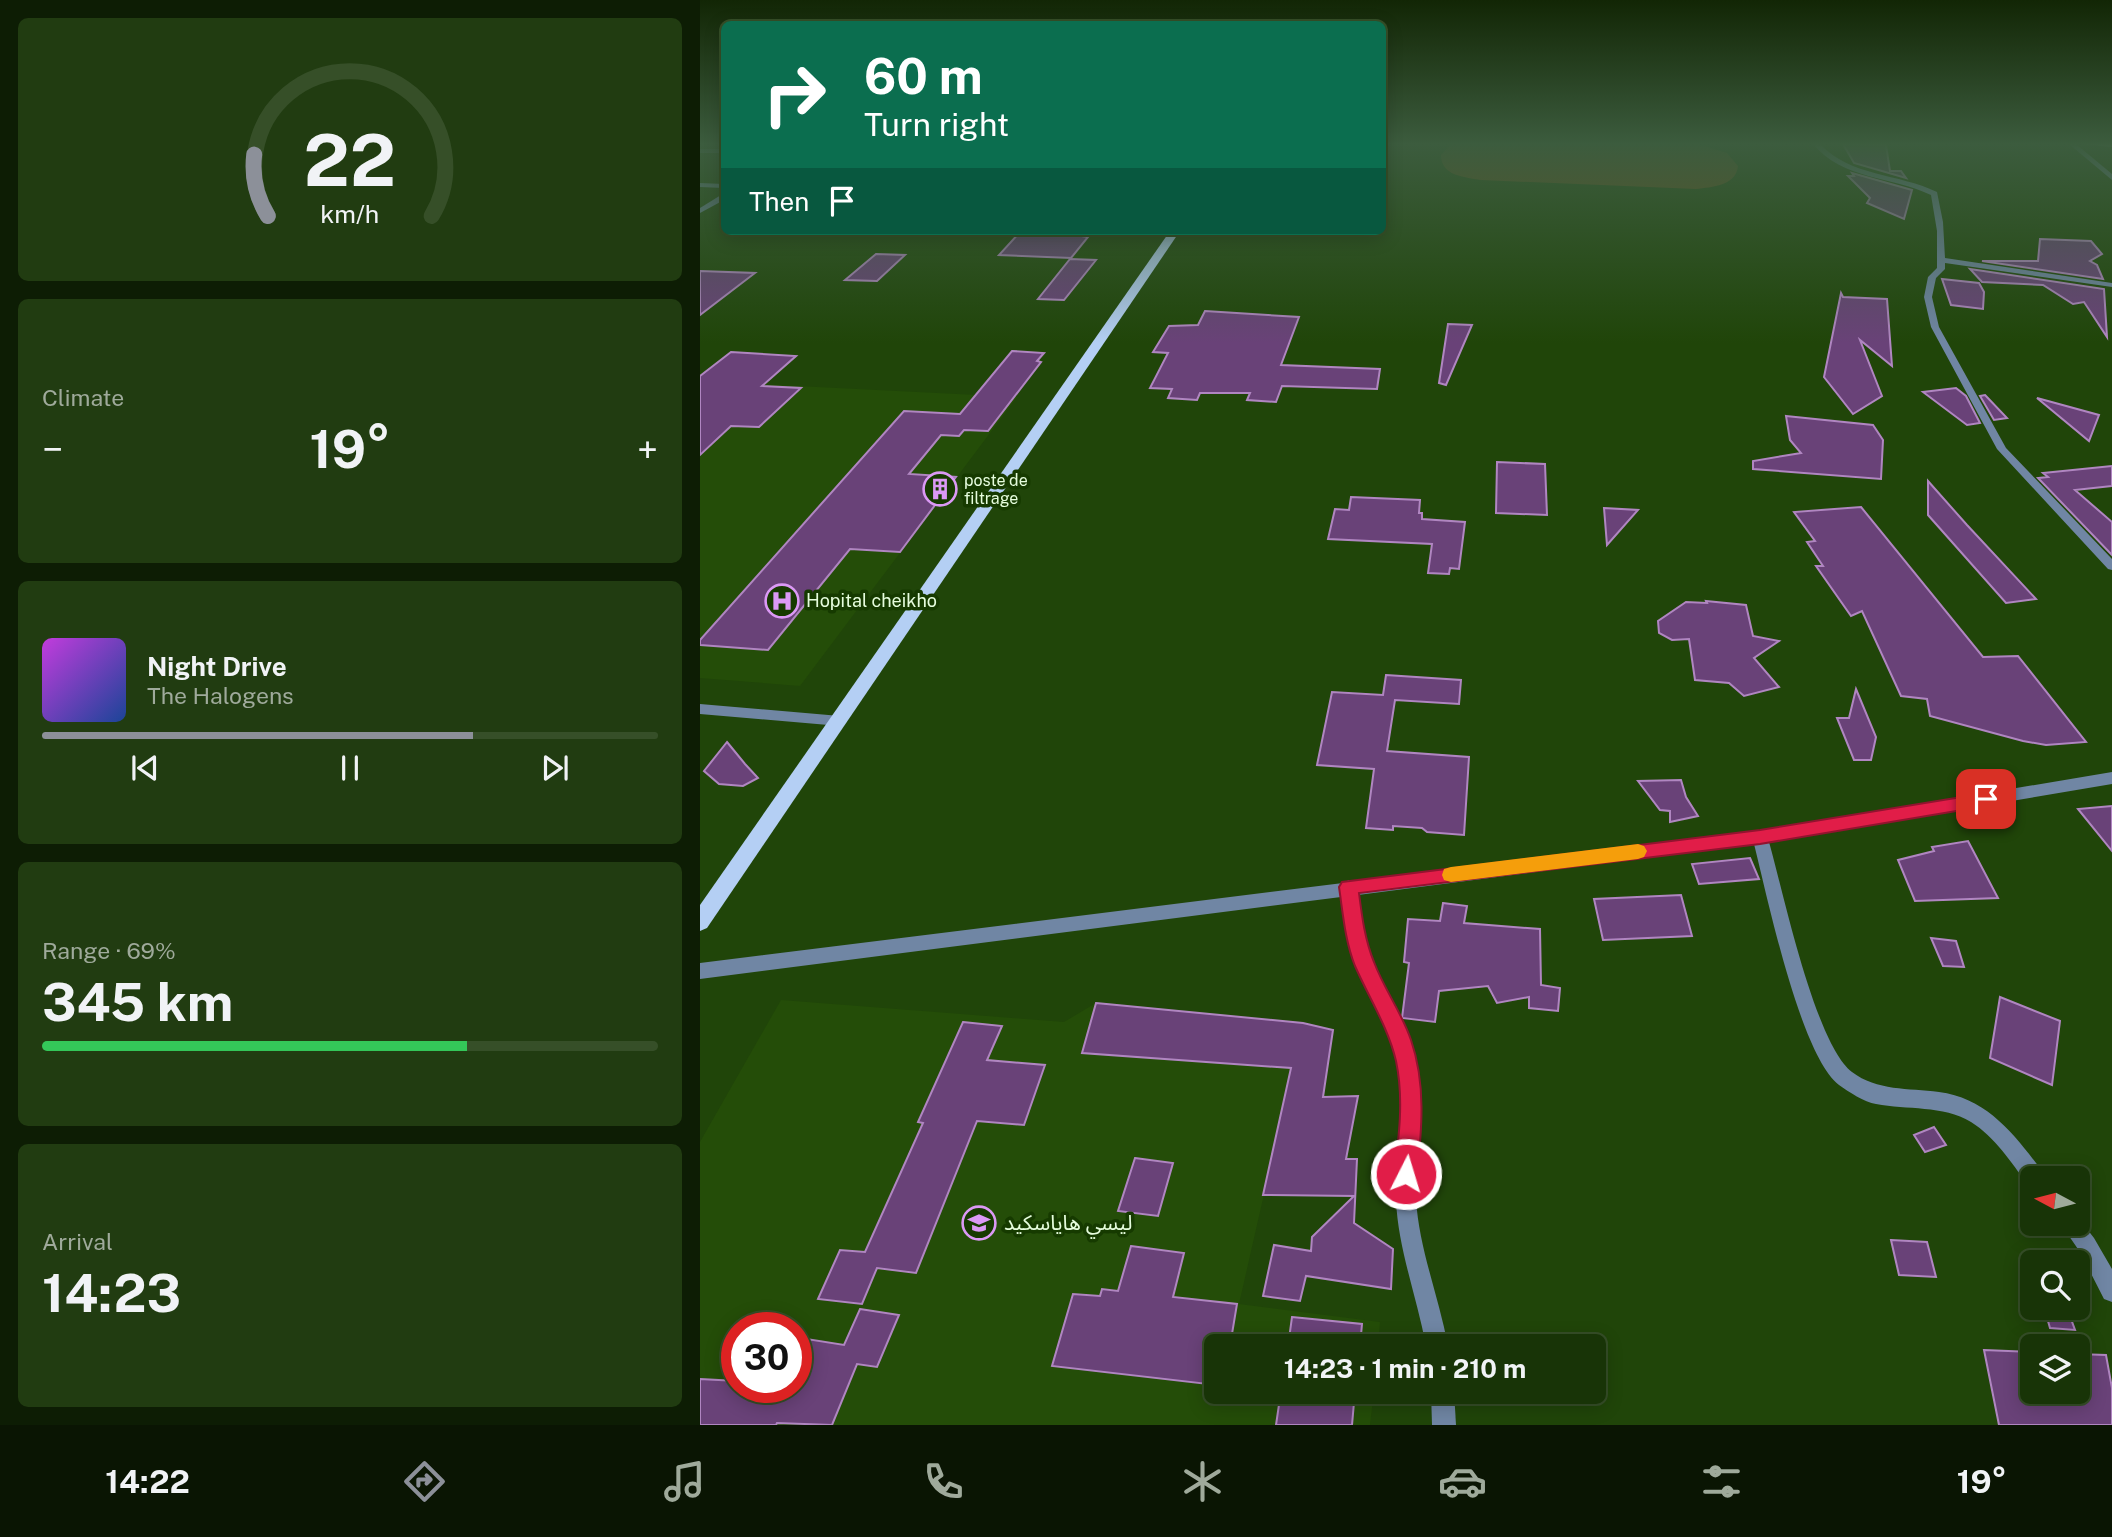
<!DOCTYPE html>
<html lang="en">
<head>
<meta charset="utf-8">
<style>
	:root { --surface:#183407; --page:#213c11; --text:#f1f3f6; --muted:#9faa9b; --line:#364f28; --accent:#8c9099 }
	body { margin:0; font-family:"Public Sans","Noto Sans Arabic",sans-serif; background:var(--page); color:var(--text); height:100vh; display:flex; flex-direction:column; font-size:26px; white-space:nowrap }
	* { box-sizing:border-box; margin:0 }
	p { font-size:23px; color:var(--muted) }
	.icon { flex:none; width:38px; height:38px; fill:none; stroke:currentColor; stroke-width:2; stroke-linecap:round; stroke-linejoin:round }
	.map { position:relative; flex:1; overflow:hidden }
	.side { display:flex; flex-direction:column; gap:18px; padding:18px; background:#0d1d04; width:700px }
	.side>* { flex:none }
	.hud { position:absolute; left:21px; top:21px; width:665px; height:214px; border-radius:10px; box-shadow:0 4px 18px #0003,0 0 0 2px var(--line); background:#0b6e4f; color:#fff; overflow:hidden }
	.needle { width:46px; rotate:277deg }
	.controls { position:absolute; left:1320px; top:1166px; display:grid; gap:14px }
	.controls a { display:grid; place-items:center; width:70px; height:70px; border-radius:10px; background:var(--surface); box-shadow:0 4px 18px #0003,0 0 0 2px var(--line); font-size:35px }
	.speed { position:absolute; left:21px; top:1312px; display:flex; gap:14px; font-size:35px; font-weight:700; text-align:center }
	.speed>* { display:grid; place-content:center; width:91px; height:91px; border-radius:50%; background:var(--surface); box-shadow:0 4px 18px #0003,0 0 0 2px var(--line); line-height:1 }
	.speed .limit { border:10px solid #d22; background:#fff; color:#111 }
	.pin { position:absolute; display:grid; place-items:center; width:60px; height:60px; color:#fff; margin:-30px; border-radius:14px; box-shadow:0 4px 10px #0006 }
	.me { position:absolute; width:77px; margin:-38px; rotate:5deg; stroke-linejoin:round; filter:drop-shadow(0 0 5px #0008) }
	.turn { display:flex; align-items:center; gap:24px; height:147px; padding:0 28px; font-size:32px }
	.turn .icon { width:91px; height:91px; stroke-width:2.5 }
	.turn b { display:block; font-size:49px; line-height:60px }
	.then { display:flex; align-items:center; height:66px; padding:0 28px; background:#0003; gap:14px; font-size:26px }
	.big { font-size:52px; font-weight:700; line-height:1.1 }
	.side .card { flex:1; display:flex; flex-direction:column; justify-content:center; gap:10px; min-width:0; padding:0 24px; border-radius:10px; background:var(--page) }
	.side .dial { align-items:center; gap:0 }
	.dial svg { height:182px; overflow:visible; fill:none; stroke:var(--line); stroke-width:7; stroke-linecap:round; text-anchor:middle }
	.dial text { fill:var(--text); stroke:none }
	.song { display:flex; align-items:center; gap:21px }
	.cover { width:84px; height:84px; border-radius:10px; background:linear-gradient(135deg,hsl(290 70% 55%),hsl(220 70% 35%)) }
	.played { height:7px; border-radius:4px; background:linear-gradient(90deg,var(--accent) 70%,var(--line) 70%) }
	.keys { display:flex; justify-content:space-around; direction:ltr }
	.heat { display:flex; justify-content:space-between; align-items:center; font-size:38px; direction:ltr }
	.charge { height:10px; border-radius:5px; background:linear-gradient(90deg,#34c759 69%,var(--line) 0) }
	.trip { position:absolute; left:504px; top:1334px; width:402px; height:70px; border-radius:10px; background:var(--surface); box-shadow:0 4px 18px #0003,0 0 0 2px var(--line); font-weight:700; line-height:70px; text-align:center }
	.tabs { display:flex; height:112px; justify-content:space-around; align-items:center; background:#0a1503; color:var(--muted) }
	.tabs .icon { width:49px; height:49px }
	.tabs .active { color:var(--accent) }
	.tabs b { font-size:32px; color:var(--text) }
	main { display:flex; flex:1; min-height:0 }
	.map>svg:first-child { display:block }
	.built { fill:#244d08; fill-rule:evenodd }
	.green { fill:#6e4e1a }
	.building { fill:#694278; stroke:#b086c1; stroke-width:2 }
	.lines { fill:none; stroke-linecap:round; stroke-linejoin:round }
	.street { fill:#7086a4; fill-rule:evenodd }
	.primary { fill:#b4cff4; fill-rule:evenodd }
	.route { fill:#e11d48; stroke:#92132f; stroke-width:2 }
	.slow { fill:#f59e0b }
	.labels { text-anchor:middle; stroke-width:7; stroke-linejoin:round; paint-order:stroke }
	.far-poi-label { font-size:16px; fill:#e6fddd; stroke:#163a00; text-anchor:start }
	.poi-label { font-size:18px; fill:#e6fddd; stroke:#163a00; text-anchor:start }
	.near-poi-label { font-size:21px; fill:#e6fddd; stroke:#163a00; text-anchor:start }
</style>
</head>
<body>
<main>
<section class="side">
<div class="card dial"><svg viewBox="0 0 100 80">
<path d="M14 69A42 42 0 1 1 86 69"/>
<path d="M14 69A42 42 0 0 1 8 42" stroke="#8c9099"/>
<text x="50" y="56" font-size="32" font-weight="700">22</text>
<text x="50" y="72" font-size="11">km/h</text>
</svg></div>
<div class="card"><p>Climate</p>
<div class="heat"><a>−</a><b class="big">19°</b><a>+</a></div>
</div>
<div class="card">
<div class="song"><i class="cover"></i><div><b>Night Drive</b><p>The Halogens</p></div></div>
<div class="played"></div>
<div class="keys"><svg class="icon" aria-label="previous" viewBox="0 0 24 24"><path d="M18 5L8 12l10 7zM5 5v14"/></svg><svg class="icon" aria-label="pause" viewBox="0 0 24 24"><path d="M8 5v14M16 5v14"/></svg><svg class="icon" aria-label="next" viewBox="0 0 24 24"><path d="M6 5l10 7-10 7zM19 5v14"/></svg></div>
</div>
<div class="card"><p>Range · 69%</p><b class="big">345 km</b><div class="charge"></div></div>
<div class="card"><p>Arrival</p><b class="big">14:23</b></div>
</section>
<div class="map">
<svg width="1412" height="1425" viewBox="0 0 1412 1425">
	<rect width="100%" height="100%" fill="#204509"/>
	<g class="built">
		<path d="M 0,381 L 317,397 L 100,686 L 0,678 Z"/>
		<path d="M 81,1000 L 364,1022 L 396,1003 L 603,1023 L 539,1304 L 680,1322 L 678,1346 L 516,1346 L 516,1391 L 674,1391 L 670,1425 L 0,1425 L 0,1142 ZM 37,1328 L 96,1328 L 96,1388 L 37,1388 Z"/>
	</g>
	<path class="green" d="M 751,144 L 998,144 L 1027,153 L 1038,166 C 1036,186 1012,187 996,189 L 781,180 C 764,177 741,176 741,155 Z"/>
	<g class="building">
		<path d="M 1143,144 L 1186,145 L 1190,171 L 1201,171 L 1206,178 L 1154,163 Z"/>
		<path d="M 1152,173 L 1212,190 L 1204,219 L 1167,203 L 1170,198 L 1148,176 L 1154,176 Z"/>
		<path d="M 321,231 L 349,231 L 388,237 L 371,258 L 299,255 Z"/>
		<path d="M 1340,239 L 1391,241 L 1402,254 L 1390,261 L 1397,265 L 1403,279 L 1282,261 L 1338,261 Z"/>
		<path d="M 176,254 L 205,255 L 177,281 L 145,280 Z"/>
		<path d="M 370,259 L 396,260 L 364,300 L 338,299 Z"/>
		<path d="M 1270,269 L 1404,289 L 1407,337 L 1384,302 L 1373,304 L 1343,285 L 1282,282 Z"/>
		<path d="M 0,271 L 55,273 L 0,315 Z"/>
		<path d="M 1242,279 L 1279,283 L 1284,292 L 1283,309 L 1251,305 Z"/>
		<path d="M 1141,293 L 1143,297 L 1187,299 L 1192,366 L 1160,340 L 1182,396 L 1153,414 L 1124,377 Z"/>
		<path d="M 505,311 L 599,317 L 581,365 L 680,369 L 677,389 L 582,386 L 576,402 L 547,400 L 550,393 L 500,393 L 497,400 L 468,398 L 472,389 L 450,388 L 468,353 L 453,352 L 469,326 L 498,325 Z"/>
		<path d="M 748,324 L 772,325 L 746,385 L 739,383 Z"/>
		<path d="M 312,351 L 344,353 L 337,361 L 341,362 L 288,431 L 264,430 L 259,436 L 241,435 L 209,474 L 256,477 L 200,552 L 150,549 L 68,650 L 0,645 L 0,640 L 204,411 L 260,414 Z"/>
		<path d="M 31,352 L 96,356 L 62,386 L 101,388 L 59,427 L 31,426 L 0,455 L 0,376 Z"/>
		<path d="M 1256,388 L 1266,396 L 1280,423 L 1267,425 L 1223,392 Z"/>
		<path d="M 1285,395 L 1307,418 L 1294,420 L 1280,396 Z"/>
		<path d="M 1337,398 L 1399,415 L 1389,441 Z"/>
		<path d="M 1086,416 L 1173,425 L 1183,440 L 1181,479 L 1053,469 L 1053,461 L 1101,453 L 1090,440 Z"/>
		<path d="M 797,462 L 845,464 L 847,515 L 796,513 Z"/>
		<path d="M 1412,466 L 1412,486 L 1375,490 L 1412,522 L 1412,555 L 1338,478 L 1348,477 L 1343,473 Z"/>
		<path d="M 1228,481 L 1267,525 L 1336,599 L 1306,603 L 1228,515 Z"/>
		<path d="M 651,497 L 720,500 L 719,513 L 722,513 L 722,519 L 765,522 L 759,569 L 750,568 L 749,574 L 728,573 L 732,544 L 628,539 L 635,509 L 649,510 Z"/>
		<path d="M 1161,507 L 1283,657 L 1318,656 L 1386,742 L 1346,745 L 1323,741 L 1230,716 L 1227,699 L 1201,696 L 1162,611 L 1151,616 L 1116,566 L 1123,566 L 1107,542 L 1115,541 L 1094,512 Z"/>
		<path d="M 904,508 L 938,510 L 907,545 Z"/>
		<path d="M 1006,601 L 1046,605 L 1053,636 L 1079,641 L 1054,658 L 1079,687 L 1044,696 L 1029,683 L 995,680 L 989,639 L 972,640 L 959,633 L 958,621 L 986,602 L 1007,603 Z"/>
		<path d="M 686,675 L 761,680 L 759,704 L 695,700 L 687,751 L 769,757 L 764,835 L 727,832 L 722,828 L 693,826 L 693,830 L 666,828 L 674,769 L 617,765 L 632,692 L 683,695 Z"/>
		<path d="M 1156,689 L 1176,737 L 1171,760 L 1154,760 L 1137,718 L 1149,718 Z"/>
		<path d="M 27,742 L 45,764 L 58,778 L 43,786 L 19,784 L 4,771 Z"/>
		<path d="M 981,780 L 986,797 L 998,816 L 970,822 L 970,811 L 960,810 L 938,781 Z"/>
		<path d="M 1412,806 L 1412,851 L 1378,809 Z"/>
		<path d="M 1268,841 L 1298,898 L 1215,901 L 1198,860 L 1234,851 L 1232,847 Z"/>
		<path d="M 1050,858 L 1059,879 L 999,884 L 992,864 Z"/>
		<path d="M 981,895 L 992,936 L 903,940 L 894,899 Z"/>
		<path d="M 743,903 L 767,906 L 764,923 L 840,929 L 841,985 L 860,988 L 858,1011 L 829,1008 L 829,997 L 797,1003 L 788,986 L 739,991 L 735,1022 L 702,1018 L 709,963 L 704,962 L 708,919 L 740,921 Z"/>
		<path d="M 1231,938 L 1256,941 L 1264,967 L 1243,966 Z"/>
		<path d="M 1300,997 L 1360,1021 L 1352,1085 L 1290,1058 Z"/>
		<path d="M 396,1003 L 603,1023 L 633,1030 L 623,1097 L 658,1096 L 646,1159 L 657,1159 L 654,1223 L 693,1249 L 691,1289 L 606,1276 L 600,1301 L 563,1296 L 574,1245 L 611,1251 L 612,1237 L 654,1196 L 563,1195 L 591,1068 L 382,1053 Z"/>
		<path d="M 263,1022 L 302,1026 L 287,1060 L 345,1065 L 324,1125 L 277,1121 L 216,1273 L 177,1268 L 162,1304 L 118,1299 L 140,1250 L 165,1252 L 223,1123 L 218,1122 Z"/>
		<path d="M 1234,1127 L 1246,1145 L 1225,1152 L 1214,1135 Z"/>
		<path d="M 435,1158 L 473,1163 L 458,1216 L 418,1211 Z"/>
		<path d="M 1191,1240 L 1227,1242 L 1236,1277 L 1199,1275 Z"/>
		<path d="M 431,1246 L 484,1253 L 473,1297 L 537,1304 L 530,1346 L 516,1346 L 516,1385 L 352,1366 L 373,1294 L 400,1296 L 402,1289 L 418,1291 Z"/>
		<path d="M 1344,1307 L 1367,1308 L 1375,1330 L 1350,1328 Z"/>
		<path d="M 160,1309 L 199,1315 L 177,1367 L 157,1364 L 132,1425 L 77,1423 L 76,1425 L 0,1425 L 0,1379 L 37,1381 L 37,1388 L 96,1388 L 96,1359 L 107,1339 L 144,1345 Z"/>
		<path d="M 592,1317 L 662,1324 L 660,1346 L 588,1346 Z"/>
		<path d="M 1284,1350 L 1332,1352 L 1332,1391 L 1377,1391 L 1377,1354 L 1406,1355 L 1412,1388 L 1412,1425 L 1299,1425 Z"/>
		<path d="M 581,1391 L 655,1391 L 652,1425 L 576,1425 Z"/>
	</g>
	<g class="lines">
		<g class="street">
			<path d="M 1113,144 L 1120,144 C 1151,177 1198,173 1237,192 L 1243,222 L 1245,258 L 1412,283 L 1412,287 L 1245,263 L 1245,269 L 1236,278 L 1232,297 L 1239,327 L 1306,448 L 1412,559 L 1412,570 L 1408,569 L 1297,449 L 1231,327 L 1224,297 L 1228,277 L 1237,268 L 1237,231 L 1231,195 C 1191,176 1143,180 1113,144 Z"/>
			<path d="M 1369,144 L 1376,144 L 1412,174 L 1412,180 Z"/>
			<rect x="0" y="149" width="24" height="4"/>
			<path d="M 0,183 L 24,184 L 24,188 L 0,187 Z"/>
			<path d="M 21,195 L 24,195 L 24,200 L 0,213 L 0,208 Z"/>
			<path d="M 0,704 L 140,716 L 147,721 L 140,726 L 0,714 Z"/>
			<path d="M 1412,772 L 1412,784 L 1069,842 C 1083,891 1115,1044 1152,1072 C 1177,1091 1208,1088 1239,1092 C 1287,1098 1315,1135 1342,1171 L 1345,1178 L 1332,1178 L 1332,1187 L 1328,1185 C 1311,1162 1295,1137 1271,1122 C 1243,1105 1207,1110 1176,1104 C 1164,1102 1149,1092 1139,1085 C 1100,1055 1067,895 1054,844 L 658,895 C 660,923 667,951 679,977 C 692,1006 711,1034 717,1066 C 726,1110 714,1154 716,1199 C 719,1249 739,1297 748,1346 L 726,1346 C 717,1297 698,1249 696,1200 C 694,1154 708,1108 698,1062 C 691,1033 674,1006 662,979 C 650,953 644,925 641,897 L 0,979 L 0,963 L 643,883 L 649,880 L 653,882 L 1060,831 Z"/>
			<path d="M 1377,1216 L 1394,1238 L 1412,1269 L 1412,1302 L 1404,1299 L 1380,1252 L 1360,1223 L 1377,1223 Z"/>
			<path d="M 731,1391 L 754,1391 L 756,1425 L 732,1425 Z"/>
		</g>
		<g class="primary">
			<path d="M 1380,144 L 1412,144 L 1412,147 Z"/>
			<path d="M 470,231 L 480,231 L 7,928 L 0,931 L 0,905 Z"/>
		</g>
	</g>
	<linearGradient id="sky" x2="0" y2="1"><stop stop-color="#122605"/><stop offset="0.42" stop-color="#3c5c3e"/><stop offset="1" stop-color="#3c5c3e" stop-opacity="0"/></linearGradient>
	<rect width="1412" height="343" fill="url(#sky)"/>
	<path class="route" d="M 1286,793 L 1292,795 L 1295,799 L 1292,804 L 1286,806 L 1060,844 L 659,893 C 662,917 665,940 674,962 C 684,989 702,1013 711,1040 C 726,1084 722,1129 717,1174 L 714,1182 L 706,1186 L 698,1182 L 694,1174 C 699,1137 704,1099 696,1061 C 688,1027 669,998 655,966 C 645,941 643,914 639,887 L 642,882 L 1060,830 Z"/>
	<path class="slow" d="M 938,844 L 944,846 L 947,851 L 944,857 L 938,859 L 751,882 L 744,880 L 742,875 L 744,869 L 751,867 Z"/>
	<defs>
		<symbol id="building-ring" viewBox="-11 -11 22 22"><circle r="9.5" fill="#163a00" stroke="#db99f5" stroke-width="1.5"/><path d="M-4-6H4V6H1V3H-1V6H-4ZM-2.5-4.3h1.7v1.8h-1.7ZM.8-4.3h1.7v1.8H.8ZM-2.5-1h1.7V.8h-1.7ZM.8-1h1.7V.8H.8Z" fill="#db99f5"/></symbol>
		<symbol id="hospital-ring" viewBox="-11 -11 22 22"><circle r="9.5" fill="#163a00" stroke="#db99f5" stroke-width="1.5"/><path d="M-5-5h3v3.5h4V-5h3V5h-3V1.5h-4V5h-3Z" fill="#db99f5"/></symbol>
		<symbol id="school-ring" viewBox="-11 -11 22 22"><circle r="9.5" fill="#163a00" stroke="#db99f5" stroke-width="1.5"/><path d="M0-5L7-2L0 1L-7-2ZM-4 1L0 2.5L4 1V4Q0 6-4 4Z" fill="#db99f5"/></symbol>
	</defs>
	<g fill-rule="evenodd">
		<use href="#building-ring" x="221" y="470" width="38" height="38"/>
		<use href="#hospital-ring" x="63" y="582" width="38" height="38"/>
		<use href="#school-ring" x="260" y="1204" width="38" height="38"/>
	</g>
	<g class="labels">
		<g class="far-poi-label">
			<text x="264" y="486">poste de<tspan x="264" dy="18">filtrage</tspan></text>
		</g>
		<g class="poi-label">
			<text x="106" y="607">Hopital cheikho</text>
		</g>
		<g class="near-poi-label">
			<text x="304" y="1230">ليسي هاياسكيد</text>
		</g>
	</g>
</svg>
<div class="controls">
<a><svg class="needle" viewBox="-14 -14 28 28"><path d="M0-13l5 13h-10z" fill="#e53935"/><path d="M0 13l5-13h-10z" fill="#9faa9b"/></svg></a>
<a><svg class="icon" aria-label="search" viewBox="0 0 24 24"><circle cx="10" cy="10" r="6"/><path d="M15 15l6 6"/></svg></a>
<a><svg class="icon" aria-label="layers" viewBox="0 0 24 24"><path d="M12 4l9 5-9 5-9-5zM3 14l9 5 9-5"/></svg></a>
</div>
<div class="speed"><div class="limit">30</div></div>
<div class="pin" style="left:1286px;top:799px;background:#d93025"><svg class="icon" aria-label="arrive" viewBox="0 0 24 24"><path d="M6 21V4h12l-3 4 3 4H6"/></svg></div>
<svg class="me" style="left:706px;top:1174px" viewBox="-20 -20 40 40"><circle r="17" fill="#e11d48" stroke="#fff" stroke-width="3"/><path d="M0-11L8 9 0 5-8 9z" fill="#fff"/></svg>
<div class="trip">14:23 · 1 min · 210 m</div>
<div class="hud">
<div class="turn"><svg class="icon" aria-label="right" viewBox="0 0 24 24"><path d="M7 20v-9h11M14 6l5 5-5 5"/></svg><div><b>60 m</b>Turn right</div></div>
<div class="then">Then<svg class="icon" aria-label="arrive" viewBox="0 0 24 24"><path d="M6 21V4h12l-3 4 3 4H6"/></svg></div>
</div>
</div>
</main>
<nav class="tabs">
<b>14:22</b>
<svg class="icon active" aria-label="directions" viewBox="0 0 24 24"><path d="M12 3l9 9-9 9-9-9zM9 14v-3h6M13 9l2 2-2 2"/></svg>
<svg class="icon" aria-label="music" viewBox="0 0 24 24"><path d="M9 18V5l10-2v13"/><circle cx="6" cy="18" r="3"/><circle cx="16" cy="16" r="3"/></svg>
<svg class="icon" aria-label="phone" viewBox="0 0 24 24"><path d="M5 4h4l2 5-3 2q2 4 5 5l2-3 5 2v4C11 20 4 13 5 4z"/></svg>
<svg class="icon" aria-label="climate" viewBox="0 0 24 24"><path d="M12 3v18M4 7l16 10M4 17L20 7"/></svg>
<svg class="icon" aria-label="car" viewBox="0 0 24 24"><path d="M5 17H2v-5l4-1 3-4h7l3 4 3 1v5h-3M9 17h6M6 11h13"/><circle cx="7" cy="17" r="2"/><circle cx="17" cy="17" r="2"/></svg>
<svg class="icon" aria-label="filters" viewBox="0 0 24 24"><path d="M4 7h16M4 17h16"/><circle cx="9" cy="7" r="2"/><circle cx="15" cy="17" r="2"/></svg>
<b>19°</b>
</nav>
</body>
</html>
